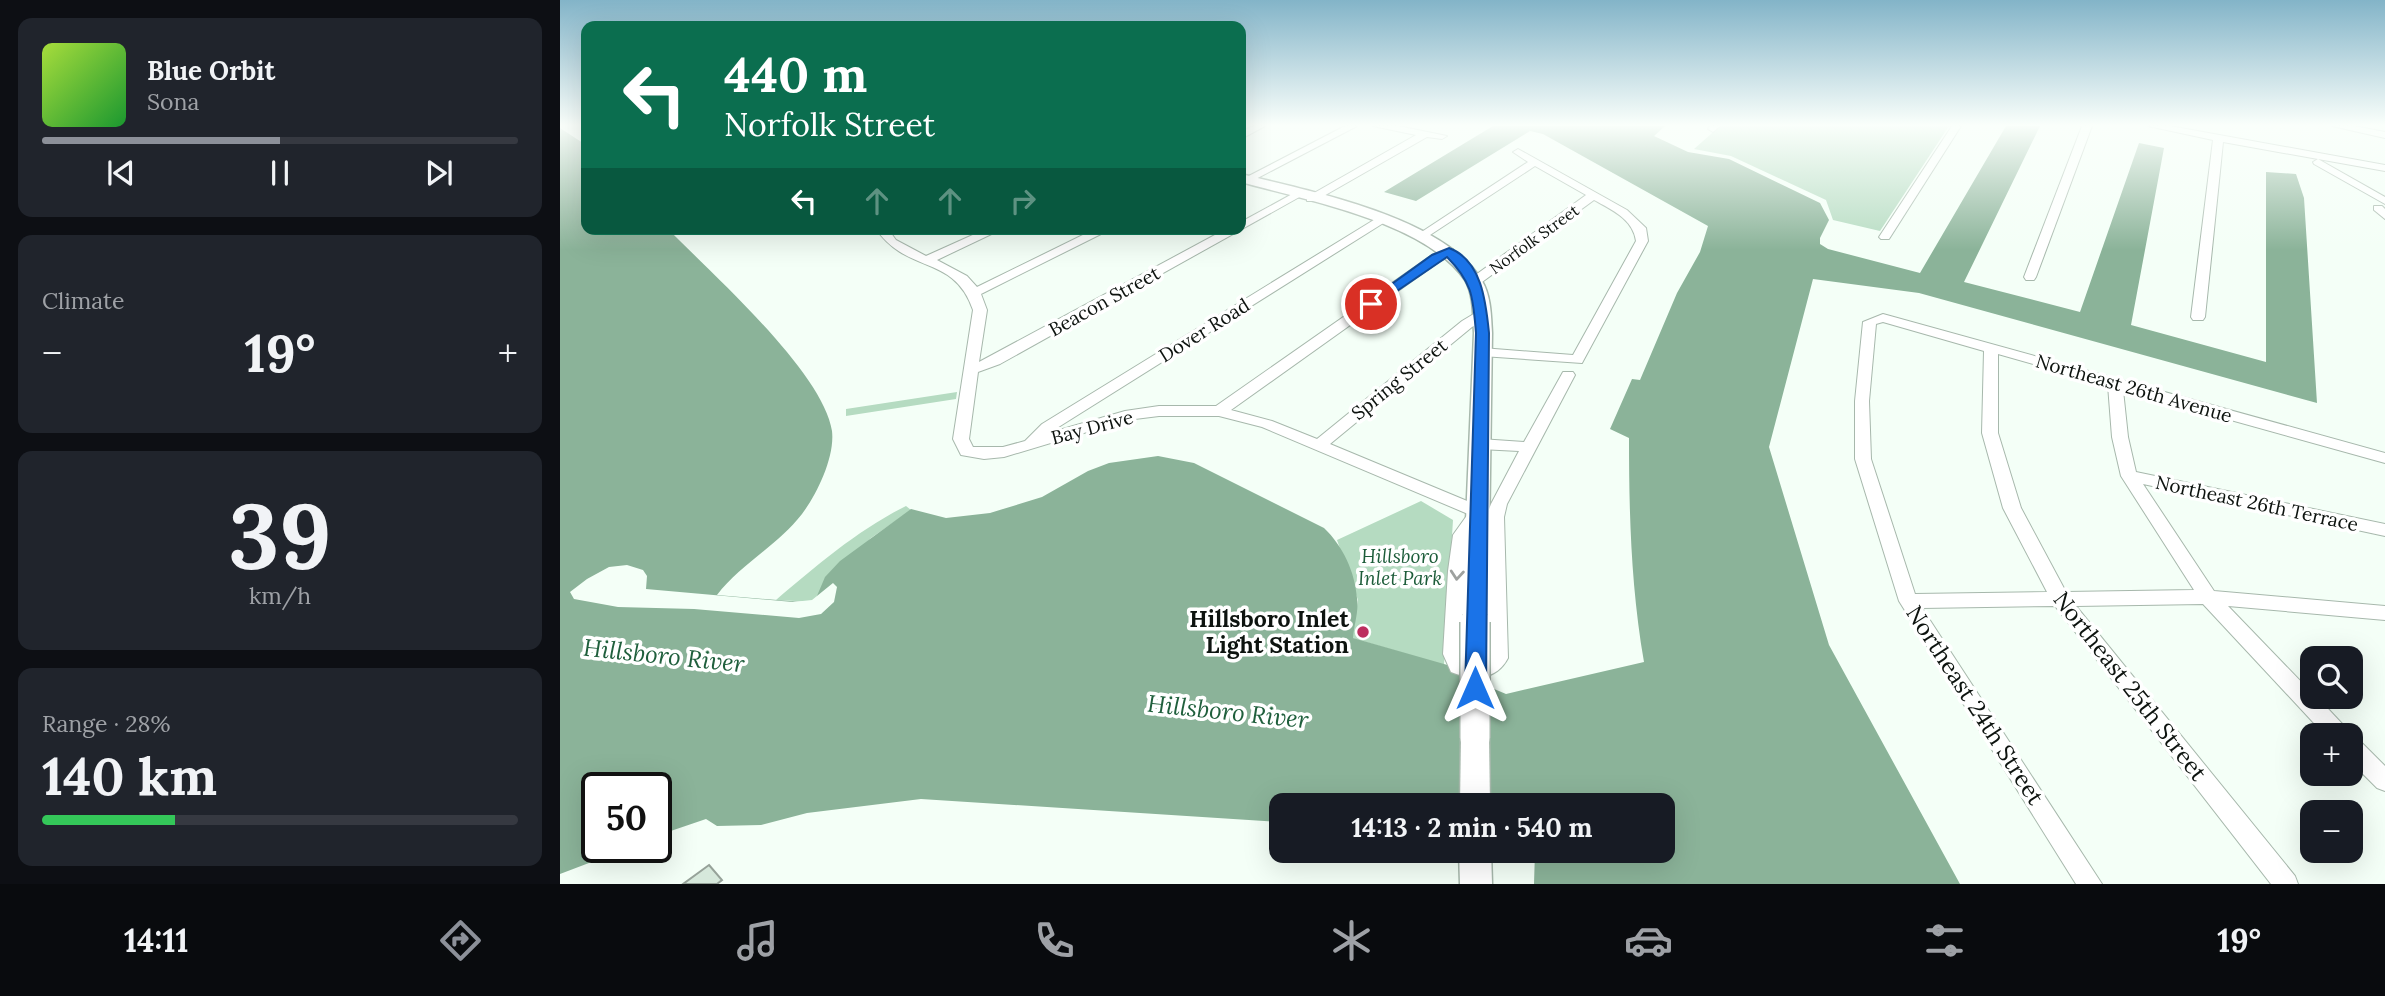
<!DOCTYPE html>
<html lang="en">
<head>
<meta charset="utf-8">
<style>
	:root { --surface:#171b24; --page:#20242c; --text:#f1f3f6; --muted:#9ea1a6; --line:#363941; --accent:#8c9099 }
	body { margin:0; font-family:Lora,serif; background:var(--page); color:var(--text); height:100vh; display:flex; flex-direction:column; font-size:26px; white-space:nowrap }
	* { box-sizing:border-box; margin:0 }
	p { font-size:23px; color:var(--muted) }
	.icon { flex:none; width:38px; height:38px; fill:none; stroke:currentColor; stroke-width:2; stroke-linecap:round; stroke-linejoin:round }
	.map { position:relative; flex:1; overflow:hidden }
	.drawer { display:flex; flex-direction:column; gap:18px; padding:18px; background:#0d0f14; width:560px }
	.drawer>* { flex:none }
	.top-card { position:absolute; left:21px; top:21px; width:665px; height:214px; border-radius:14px; box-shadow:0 7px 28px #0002; background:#0b6e4f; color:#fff; overflow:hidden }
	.tools { position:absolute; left:1740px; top:646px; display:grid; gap:14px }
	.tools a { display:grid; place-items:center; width:63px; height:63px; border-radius:14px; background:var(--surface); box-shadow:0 7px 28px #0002; font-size:35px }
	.speed { position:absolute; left:21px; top:772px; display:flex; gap:14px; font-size:35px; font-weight:700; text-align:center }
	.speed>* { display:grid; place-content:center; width:91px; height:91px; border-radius:50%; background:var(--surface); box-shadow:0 7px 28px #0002; line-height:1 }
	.speed .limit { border:4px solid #111; border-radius:10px; background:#fff; color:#111 }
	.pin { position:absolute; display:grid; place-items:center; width:60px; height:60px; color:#fff; margin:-30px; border:4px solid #fff; border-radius:50%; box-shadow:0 2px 7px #0007 }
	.me { position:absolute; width:77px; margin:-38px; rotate:0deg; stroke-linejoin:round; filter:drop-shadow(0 0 5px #0008) }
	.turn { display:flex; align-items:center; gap:24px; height:147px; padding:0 28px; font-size:32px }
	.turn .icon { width:91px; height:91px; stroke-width:2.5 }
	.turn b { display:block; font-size:49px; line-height:60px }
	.lanes { display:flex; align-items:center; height:66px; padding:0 28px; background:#0003; justify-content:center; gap:35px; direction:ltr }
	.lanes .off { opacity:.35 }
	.big { font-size:52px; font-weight:800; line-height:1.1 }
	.drawer .card { flex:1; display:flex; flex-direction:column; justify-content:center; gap:10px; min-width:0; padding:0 24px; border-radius:14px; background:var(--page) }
	.drawer .dial { align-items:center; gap:0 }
	.dial b { font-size:91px; line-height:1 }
	.song { display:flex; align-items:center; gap:21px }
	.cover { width:84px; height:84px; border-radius:10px; background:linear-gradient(135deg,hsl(80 70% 55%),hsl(130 70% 35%)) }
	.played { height:7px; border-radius:4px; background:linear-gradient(90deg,var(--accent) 50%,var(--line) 50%) }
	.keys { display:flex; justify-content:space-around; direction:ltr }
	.heat { display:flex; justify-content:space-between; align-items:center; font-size:38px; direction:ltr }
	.charge { height:10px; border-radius:5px; background:linear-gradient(90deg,#34c759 28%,var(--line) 0) }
	.trip { position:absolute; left:709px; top:793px; width:406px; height:70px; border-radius:14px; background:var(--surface); box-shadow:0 7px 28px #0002; font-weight:800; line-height:70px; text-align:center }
	.dock { display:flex; height:112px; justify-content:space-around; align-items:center; background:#090b0e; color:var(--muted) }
	.dock .icon { width:49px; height:49px }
	.dock .on { color:var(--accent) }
	.dock b { font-size:32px; color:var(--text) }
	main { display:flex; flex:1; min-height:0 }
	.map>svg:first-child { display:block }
	.green { fill:#b5dbc1 }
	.water { fill:#8bb399 }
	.pier { fill:#f4fff7 }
	.building { fill:#d6e8db; stroke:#96a299; stroke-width:2 }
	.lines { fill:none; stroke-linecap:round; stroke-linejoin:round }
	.minor-casing { stroke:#a7b8ac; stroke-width:2 }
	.major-casing { stroke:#a7b8ac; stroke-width:3 }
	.minor { fill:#fff; fill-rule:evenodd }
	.major { fill:#fff; fill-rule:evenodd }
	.major-bridge-far1-casing { stroke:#a7b8ac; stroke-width:25; stroke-linecap:butt }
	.major-bridge-casing { stroke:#a7b8ac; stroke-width:32; stroke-linecap:butt }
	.major-bridge-far1 { stroke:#fff; stroke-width:23 }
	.major-bridge { stroke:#fff; stroke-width:29 }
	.oneway { stroke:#9ea19f }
	.route { fill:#1a73e8; stroke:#114b97; stroke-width:2 }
	.poi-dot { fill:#bc2e5e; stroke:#fff; stroke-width:2.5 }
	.labels { text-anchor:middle; stroke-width:7; stroke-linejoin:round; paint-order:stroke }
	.far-street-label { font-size:16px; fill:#0d130f; stroke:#fff }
	.street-label { font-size:19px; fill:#0d130f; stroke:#fff }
	.park-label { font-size:19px; font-style:italic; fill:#1c5c39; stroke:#fff }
	.near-poi-label { font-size:23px; font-weight:bold; fill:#0d130f; stroke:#fff; text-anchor:end }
	.near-street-label { font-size:23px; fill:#0d130f; stroke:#fff }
	.near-water-label { font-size:24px; font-style:italic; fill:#1f5f3c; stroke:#fff }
</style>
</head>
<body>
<main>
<section class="drawer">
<div class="card">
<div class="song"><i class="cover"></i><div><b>Blue Orbit</b><p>Sona</p></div></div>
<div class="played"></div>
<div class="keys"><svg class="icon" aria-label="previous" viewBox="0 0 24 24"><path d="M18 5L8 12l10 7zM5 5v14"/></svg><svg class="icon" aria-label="pause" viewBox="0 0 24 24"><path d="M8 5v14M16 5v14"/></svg><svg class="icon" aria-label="next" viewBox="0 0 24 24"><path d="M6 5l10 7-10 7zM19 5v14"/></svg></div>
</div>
<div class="card"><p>Climate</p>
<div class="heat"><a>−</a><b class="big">19°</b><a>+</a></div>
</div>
<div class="card dial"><b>39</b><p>km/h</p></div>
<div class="card"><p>Range · 28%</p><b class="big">140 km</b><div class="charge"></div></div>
</section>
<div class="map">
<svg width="1825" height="884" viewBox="0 0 1825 884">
	<rect width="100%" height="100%" fill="#f4fff7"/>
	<g class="green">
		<path d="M 1160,126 L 1389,126 L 1320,231 L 1273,220 L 1266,200 L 1171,156 L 1134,149 Z"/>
		<path d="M 397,392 L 396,399 L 286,416 L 286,409 Z"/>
		<path d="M 861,501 L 893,520 L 884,665 L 792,638 L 798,600 L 777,540 Z"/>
		<path d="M 346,506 L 351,510 L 311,538 L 255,602 L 216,600 C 257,565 298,530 346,506 Z"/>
	</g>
	<path class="water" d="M 933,126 L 1105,126 L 1094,136 L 1128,152 L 1169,159 L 1260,203 L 1269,220 L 1260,238 L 1260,244 L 1268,249 L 1360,273 L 1446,126 L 1480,126 L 1404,282 L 1520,312 L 1579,143 L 1604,148 L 1571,325 L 1706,362 L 1706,172 L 1736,174 L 1744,198 L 1757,403 L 1359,293 L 1253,279 L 1209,447 L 1269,645 L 1400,884 L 974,884 L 975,851 L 1102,850 L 1102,805 L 721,805 L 721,822 L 361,799 L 247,813 L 201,825 L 157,826 L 146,819 L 96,836 L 96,788 L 37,788 L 37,847 L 71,847 L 0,874 L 0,128 L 26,145 L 26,229 L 108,229 C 152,274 263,372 272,431 C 275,457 257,494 242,514 C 218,545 180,565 157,595 L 254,603 L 265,577 L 280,561 L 351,509 L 386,518 L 430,513 L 482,497 L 528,471 L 549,463 L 598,456 L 634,463 L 764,528 C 783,546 795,572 797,598 C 799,611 794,625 793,638 L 891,666 L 901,675 L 946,694 L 1084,662 C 1071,587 1069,514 1069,438 L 1050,429 L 1072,379 L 1080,380 L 1117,293 L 1140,252 L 1148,226 L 983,134 L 970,131 L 856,201 L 824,192 Z"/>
	<path class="pier" d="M 67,565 L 83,570 L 87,576 L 86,589 L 233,602 L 252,600 L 273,583 L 277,587 L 274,602 L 261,614 L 239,618 L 134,609 L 58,607 L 14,599 L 10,592 L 27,579 L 49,567 Z"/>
	<path class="building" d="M 149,865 L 162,880 L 157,884 L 123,884 Z"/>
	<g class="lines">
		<defs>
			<g id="minor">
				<path d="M 693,126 L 705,126 L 681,139 L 681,132 Z"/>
				<path d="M 785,126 L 797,126 L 690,182 L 681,180 Z"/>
				<path d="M 813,126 L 838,126 L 887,136 L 882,139 L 867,137 L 755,201 L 747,201 L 747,197 L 856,135 Z"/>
				<path d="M 1150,126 L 1160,126 L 1153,132 L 1148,129 Z"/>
				<path d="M 1392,126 L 1401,126 L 1329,239 L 1321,239 L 1319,237 Z"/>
				<path d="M 1522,126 L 1532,126 L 1476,277 L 1474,280 L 1466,280 L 1464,277 Z"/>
				<path d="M 1588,126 L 1610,126 L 1825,165 L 1825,171 L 1758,159 L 1825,197 L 1825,204 L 1754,164 L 1753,162 L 1758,159 L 1663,142 L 1645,317 L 1643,320 L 1633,320 L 1631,317 L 1653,140 Z"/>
				<path d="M 1772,126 L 1794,126 L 1825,132 L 1825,138 Z"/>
				<path d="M 958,149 L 1067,210 L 1086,228 L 1088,241 L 1022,363 L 922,356 L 915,352 L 922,348 L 1013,355 L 1076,241 C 1073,219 1052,210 1034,200 L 918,285 L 910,285 L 910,279 L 1026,195 L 975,166 L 867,237 L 863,238 L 857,235 L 968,162 L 953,152 Z"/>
				<path d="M 734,193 L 743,195 L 440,364 L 418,372 L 409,439 L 413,447 L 443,447 L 465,441 L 482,424 L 817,218 L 825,218 L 825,222 L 489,433 L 565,411 L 599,406 L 656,406 L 872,255 L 885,249 L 893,249 L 893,255 L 880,261 L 671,410 L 712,421 L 757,439 L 902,321 L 917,312 L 927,312 L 927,318 L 912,327 L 770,444 L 924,508 L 927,512 L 911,536 L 906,571 L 903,654 L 906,661 L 920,662 L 928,656 L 926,517 L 931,504 L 959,451 L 920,449 L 912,444 L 920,439 L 964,442 L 1003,372 L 1013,372 L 1015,375 L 947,504 L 944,517 L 948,658 C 936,681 912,681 891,672 L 883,654 L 888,571 L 893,535 L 908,514 L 702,427 L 659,416 L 599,416 L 567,420 L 444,457 L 424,459 L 401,455 L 393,439 L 413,310 C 394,254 348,275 316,229 L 328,229 L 336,240 L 366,256 L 426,229 L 442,229 L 377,260 L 407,276 L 417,287 L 535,229 L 551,229 L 421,294 L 427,310 L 419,362 L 666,229 L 681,229 L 681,222 Z"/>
				<path d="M 1814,206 L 1822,206 L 1825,209 L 1825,219 L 1814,210 Z"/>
				<path d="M 1323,314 L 1825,453 L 1825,463 L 1563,390 L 1568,437 L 1576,472 L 1825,524 L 1825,536 L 1583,484 L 1654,591 L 1825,606 L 1825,620 L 1668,606 L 1752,693 L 1752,696 L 1756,696 L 1787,729 L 1790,735 L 1765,735 L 1643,604 L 1516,606 L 1735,876 L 1738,884 L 1711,884 L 1495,606 L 1362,608 L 1542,884 L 1516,884 L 1339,601 L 1295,459 L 1295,401 L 1303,322 ZM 1323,322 L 1424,351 L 1422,433 L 1443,508 L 1487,592 L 1355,594 L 1311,459 L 1309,401 L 1316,324 ZM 1438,354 L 1548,385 L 1552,437 L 1561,476 L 1634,590 L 1506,592 L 1461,508 L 1438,433 Z"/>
				<path d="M 1790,737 L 1798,739 L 1825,766 L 1825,791 L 1817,788 L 1790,761 Z"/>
			</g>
			<g id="major">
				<path d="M 681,174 C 749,191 885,217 922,281 C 931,296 931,316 932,333 L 928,614 L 924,621 L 915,624 L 906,621 L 902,614 L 914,333 C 913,316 914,295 905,280 C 866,222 745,200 681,182 Z"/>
				<path d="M 915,726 L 925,729 L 929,738 L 930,805 L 900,805 L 901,738 L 905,729 Z"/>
				<path d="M 899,850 L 931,850 L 932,884 L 900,884 Z"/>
			</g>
		</defs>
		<use href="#minor" class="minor-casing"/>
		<use href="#major" class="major-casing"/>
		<use href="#minor" class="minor"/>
		<use href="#major" class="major"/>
		<defs>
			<path id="major-bridge-far1" d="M 915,614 L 915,624"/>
			<path id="major-bridge" d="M 915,622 L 915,738"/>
		</defs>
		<use href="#major-bridge-far1" class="major-bridge-far1-casing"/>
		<use href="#major-bridge" class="major-bridge-casing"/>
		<use href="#major-bridge-far1" class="major-bridge-far1"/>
		<use href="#major-bridge" class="major-bridge"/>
	</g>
	<defs><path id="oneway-chevron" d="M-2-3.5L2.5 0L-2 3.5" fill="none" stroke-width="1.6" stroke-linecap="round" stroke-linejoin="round" transform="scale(1.75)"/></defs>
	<use class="oneway" href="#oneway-chevron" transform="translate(897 575) rotate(95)"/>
	<linearGradient id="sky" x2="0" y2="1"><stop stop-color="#83b4c8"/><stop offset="0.5" stop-color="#fafffb"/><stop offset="1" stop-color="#fafffb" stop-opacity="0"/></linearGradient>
	<rect width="1825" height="250" fill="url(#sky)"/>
	<path class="route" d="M 889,248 C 922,260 926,303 929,333 L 926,688 L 922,694 L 915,697 L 908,694 L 905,688 L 916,333 C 913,298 913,283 887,257 L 815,306 L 811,308 L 804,304 L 872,255 Z"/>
	<circle class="poi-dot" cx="803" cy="632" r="7"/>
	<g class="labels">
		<g class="far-street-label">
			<text transform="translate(974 239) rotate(-36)" y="6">Norfolk Street</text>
		</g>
		<g class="street-label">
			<text transform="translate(544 301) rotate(-29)" y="7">Beacon Street</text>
			<text transform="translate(644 330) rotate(-32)" y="7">Dover Road</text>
			<text transform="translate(839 379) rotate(-39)" y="7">Spring Street</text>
			<text transform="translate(1574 388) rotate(16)" y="7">Northeast 26th Avenue</text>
			<text transform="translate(532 427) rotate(-15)" y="7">Bay Drive</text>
			<text transform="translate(1697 503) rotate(12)" y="7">Northeast 26th Terrace</text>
		</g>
		<g class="park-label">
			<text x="840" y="563">Hillsboro<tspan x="840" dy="22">Inlet Park</tspan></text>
		</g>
		<g class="near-poi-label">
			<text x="789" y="627">Hillsboro Inlet<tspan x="789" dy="26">Light Station</tspan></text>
		</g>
		<g class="near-street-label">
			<text transform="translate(1570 686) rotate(52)" y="8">Northeast 25th Street</text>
			<text transform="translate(1415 705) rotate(57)" y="8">Northeast 24th Street</text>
		</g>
		<g class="near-water-label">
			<text transform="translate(104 656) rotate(6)" y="8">Hillsboro River</text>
			<text transform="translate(668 712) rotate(6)" y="8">Hillsboro River</text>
		</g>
	</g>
</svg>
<div class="tools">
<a><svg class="icon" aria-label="search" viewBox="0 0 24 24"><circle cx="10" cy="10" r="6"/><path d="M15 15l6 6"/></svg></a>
<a>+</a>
<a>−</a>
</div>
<div class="speed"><div class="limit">50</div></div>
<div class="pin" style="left:811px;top:304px;background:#d93025"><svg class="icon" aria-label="arrive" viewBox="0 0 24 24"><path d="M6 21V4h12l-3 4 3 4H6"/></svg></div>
<svg class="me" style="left:915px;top:688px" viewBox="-20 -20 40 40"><path d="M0-17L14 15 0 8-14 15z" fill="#1a73e8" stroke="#fff" stroke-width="4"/></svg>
<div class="trip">14:13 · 2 min · 540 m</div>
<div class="top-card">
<div class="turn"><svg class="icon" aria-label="left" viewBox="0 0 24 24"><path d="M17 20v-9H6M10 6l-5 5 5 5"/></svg><div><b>440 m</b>Norfolk Street</div></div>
<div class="lanes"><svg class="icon" aria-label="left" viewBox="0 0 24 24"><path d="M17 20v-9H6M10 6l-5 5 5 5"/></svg><svg class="icon off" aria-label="ahead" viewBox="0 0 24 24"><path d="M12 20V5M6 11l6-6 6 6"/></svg><svg class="icon off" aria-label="ahead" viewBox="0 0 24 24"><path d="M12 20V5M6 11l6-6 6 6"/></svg><svg class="icon off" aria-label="right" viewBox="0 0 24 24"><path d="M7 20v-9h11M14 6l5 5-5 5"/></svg></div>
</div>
</div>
</main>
<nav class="dock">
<b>14:11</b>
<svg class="icon on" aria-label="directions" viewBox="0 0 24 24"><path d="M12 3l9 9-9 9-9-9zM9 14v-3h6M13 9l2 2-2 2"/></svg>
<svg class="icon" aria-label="music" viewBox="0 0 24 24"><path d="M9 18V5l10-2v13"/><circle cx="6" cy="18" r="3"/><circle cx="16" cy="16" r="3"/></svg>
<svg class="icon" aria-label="phone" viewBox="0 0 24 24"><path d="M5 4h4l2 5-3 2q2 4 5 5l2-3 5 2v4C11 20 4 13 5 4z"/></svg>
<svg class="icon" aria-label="climate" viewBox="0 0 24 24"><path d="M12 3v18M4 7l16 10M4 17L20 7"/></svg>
<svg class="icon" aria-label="car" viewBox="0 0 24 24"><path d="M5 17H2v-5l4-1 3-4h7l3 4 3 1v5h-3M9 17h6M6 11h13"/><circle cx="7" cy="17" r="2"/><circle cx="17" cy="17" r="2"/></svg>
<svg class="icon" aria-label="filters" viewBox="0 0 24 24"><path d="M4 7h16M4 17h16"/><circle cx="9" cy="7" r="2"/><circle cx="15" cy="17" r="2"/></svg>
<b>19°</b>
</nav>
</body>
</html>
